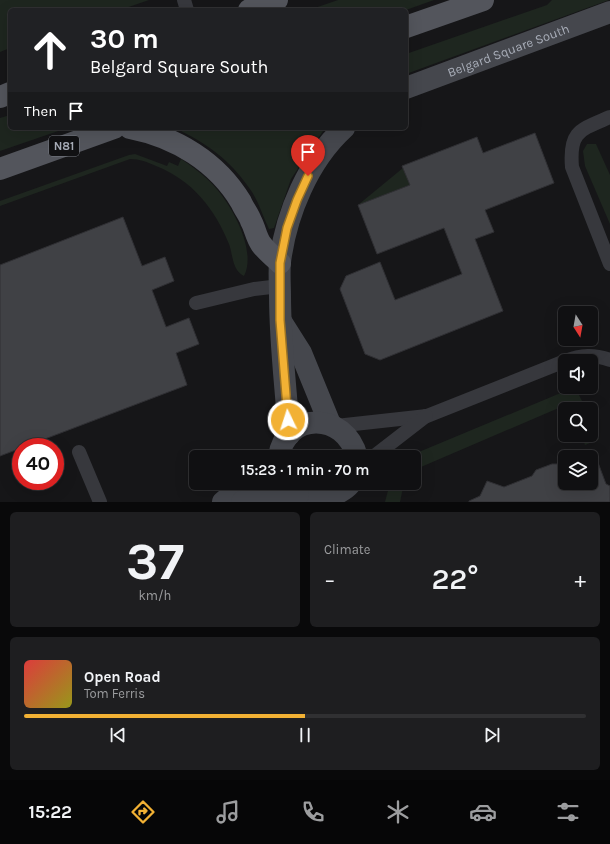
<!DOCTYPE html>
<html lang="en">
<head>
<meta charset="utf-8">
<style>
	:root { --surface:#101012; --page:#1e1e20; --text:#f1f3f6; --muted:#9c9d9f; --line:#303032; --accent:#f2b134 }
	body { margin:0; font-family:Karla,sans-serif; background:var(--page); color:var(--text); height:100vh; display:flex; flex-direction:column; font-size:15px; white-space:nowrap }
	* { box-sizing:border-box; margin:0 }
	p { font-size:13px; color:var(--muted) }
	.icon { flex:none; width:22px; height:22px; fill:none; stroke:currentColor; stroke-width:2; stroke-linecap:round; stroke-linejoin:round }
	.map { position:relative; height:502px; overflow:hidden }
	.details { display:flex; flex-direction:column; gap:10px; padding:10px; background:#09090a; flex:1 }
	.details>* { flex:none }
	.top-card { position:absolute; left:8px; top:8px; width:400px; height:122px; border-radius:6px; box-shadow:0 4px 16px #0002,0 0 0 1px var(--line); background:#202124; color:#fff; overflow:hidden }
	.needle { width:26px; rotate:169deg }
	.fabs { position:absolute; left:558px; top:306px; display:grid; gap:8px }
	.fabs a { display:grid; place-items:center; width:40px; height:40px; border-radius:6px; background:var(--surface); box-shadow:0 4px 16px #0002,0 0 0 1px var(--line); font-size:20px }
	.speed { position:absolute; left:12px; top:438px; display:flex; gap:8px; font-size:20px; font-weight:700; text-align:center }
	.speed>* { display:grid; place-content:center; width:52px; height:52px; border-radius:50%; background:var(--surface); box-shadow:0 4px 16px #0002,0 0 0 1px var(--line); line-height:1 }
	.speed .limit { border:6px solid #d22; background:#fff; color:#111 }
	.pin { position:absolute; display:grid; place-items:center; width:34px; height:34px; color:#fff; margin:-41px -17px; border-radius:50% 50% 50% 0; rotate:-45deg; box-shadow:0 0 4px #0007 }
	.pin .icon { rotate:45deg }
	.me { position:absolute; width:44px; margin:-22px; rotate:356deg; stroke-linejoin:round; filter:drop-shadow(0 0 3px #0008) }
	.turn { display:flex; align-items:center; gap:14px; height:84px; padding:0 16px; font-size:18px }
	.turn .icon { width:52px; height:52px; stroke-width:2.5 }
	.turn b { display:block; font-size:28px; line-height:34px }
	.then { display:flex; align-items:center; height:38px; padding:0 16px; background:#0003; gap:8px; font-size:15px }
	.big { font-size:30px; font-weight:600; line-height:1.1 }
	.details .card { flex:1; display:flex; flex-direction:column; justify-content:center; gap:6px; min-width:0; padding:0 14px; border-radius:6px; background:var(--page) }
	.details .dial { align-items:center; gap:0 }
	.dial b { font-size:52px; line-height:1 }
	.song { display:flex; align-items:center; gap:12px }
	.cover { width:48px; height:48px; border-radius:6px; background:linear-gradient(135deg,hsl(0 70% 55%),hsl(60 70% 35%)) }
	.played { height:4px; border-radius:2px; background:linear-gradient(90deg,var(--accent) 50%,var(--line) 50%) }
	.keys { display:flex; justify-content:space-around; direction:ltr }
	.heat { display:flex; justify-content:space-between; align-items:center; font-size:22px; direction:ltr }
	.details .tiles { flex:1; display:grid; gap:10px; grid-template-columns:1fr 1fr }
	.card:last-child { grid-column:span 2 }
	.trip { position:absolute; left:189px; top:450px; width:232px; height:40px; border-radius:6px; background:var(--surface); box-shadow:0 4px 16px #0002,0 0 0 1px var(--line); font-weight:600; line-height:40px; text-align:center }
	.tab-bar { display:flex; height:64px; justify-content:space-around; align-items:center; background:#060607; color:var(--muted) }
	.tab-bar .icon { width:28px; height:28px }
	.tab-bar .active { color:var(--accent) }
	.tab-bar b { font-size:18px; color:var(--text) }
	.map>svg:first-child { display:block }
	.green { fill:#1e261f }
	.building { fill:#404145; stroke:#303034 }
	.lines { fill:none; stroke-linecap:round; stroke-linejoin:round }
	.lane { stroke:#37383d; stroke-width:14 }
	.secondary { stroke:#45474d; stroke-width:22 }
	.primary { stroke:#53555c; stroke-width:22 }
	.route-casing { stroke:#9d7322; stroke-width:10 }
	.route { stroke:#f2b134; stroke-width:7 }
	.labels { text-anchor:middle; stroke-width:4; stroke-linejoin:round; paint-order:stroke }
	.shield { fill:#111113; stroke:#7b7e86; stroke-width:1 }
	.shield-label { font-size:12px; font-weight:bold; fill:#a8adb8 }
	.street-label { font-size:13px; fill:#a8adb8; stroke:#111113 }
</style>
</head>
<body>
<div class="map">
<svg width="610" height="502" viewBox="0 0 610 502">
	<rect width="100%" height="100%" fill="#161618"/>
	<g class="green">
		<path d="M 0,0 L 149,0 L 120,10 L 10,10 L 10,48 L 0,52 Z"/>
		<path d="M 338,0 L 434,0 L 406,10 L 309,10 Z"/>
		<path d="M 552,0 L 609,0 L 406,74 L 406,54 L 547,5 Z"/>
		<path d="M 10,115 L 10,128 L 67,128 L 0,151 L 0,118 Z"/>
		<path d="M 179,128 L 325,128 L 291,179 L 274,228 L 269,229 C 263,217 259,203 252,192 C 232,162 211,146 179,130 Z"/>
		<path d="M 587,144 L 596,144 L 610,175 L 610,224 L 585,166 L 583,151 Z"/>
		<path d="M 135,154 L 167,166 L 169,162 L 178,166 L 181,159 C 193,167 204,175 214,186 C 232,205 257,251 244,276 C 232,270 233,255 229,244 C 215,209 192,180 156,166 C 147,162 140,159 130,159 L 0,206 L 0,201 L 129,155 Z"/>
		<path d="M 403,168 L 410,185 L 358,205 Z"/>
		<path d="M 575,387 L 586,409 L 570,409 L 568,404 L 414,470 L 414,457 L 409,457 L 414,454 Z"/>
		<path d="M 591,422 L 599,439 L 585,445 L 581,435 L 591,435 Z"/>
		<path d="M 390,483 L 404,483 L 400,502 L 385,502 Z"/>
	</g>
	<g class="building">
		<path d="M 535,133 L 554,183 L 485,210 L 494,232 L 475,239 L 503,311 L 380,360 L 365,354 L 340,289 L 346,276 L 380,262 L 395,300 L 462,274 L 444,228 L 377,254 L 358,205 L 410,185 L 402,166 L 477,137 L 483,153 Z"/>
		<path d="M 123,217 L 142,266 L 165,257 L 174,281 L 152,290 L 166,327 L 189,318 L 199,344 L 176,353 L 187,385 L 0,456 L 0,265 Z"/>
		<path d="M 594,452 L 606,484 L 610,486 L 610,502 L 469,502 L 469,501 L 480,496 L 487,481 L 504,487 L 532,476 L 536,470 L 552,464 L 565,464 L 565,483 L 591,483 L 591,457 L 582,457 Z"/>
	</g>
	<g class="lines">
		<g class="lane">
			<path d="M 184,0 L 187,10"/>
			<path d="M 610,117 C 580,130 569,131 572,167 L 610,264"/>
			<path d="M 196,303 L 254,289 L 280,286"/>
			<path d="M 565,361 C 581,355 594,354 610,360"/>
			<path d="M 336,426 L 427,416 L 565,361"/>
			<path d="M 79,452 L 100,502"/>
			<path d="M 373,457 L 426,416"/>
		</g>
		<g class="secondary">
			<path id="s1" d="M 406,88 L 610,12"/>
			<path d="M 282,323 L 301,353 L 330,424"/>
			<path d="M 289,435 C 286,388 280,342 280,296 C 280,285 279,273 280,262 C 286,214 308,161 344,128"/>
			<path d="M 279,457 C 285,412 345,410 357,457"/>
			<path d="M 285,483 C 302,502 335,502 351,483"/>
			<path d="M 223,502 L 245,483"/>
			<path d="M 242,502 L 298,495"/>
		</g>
		<g class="primary">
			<path d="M 249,10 L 277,0"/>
			<path d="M 406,27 L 483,0"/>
			<path d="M 0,97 L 10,93"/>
			<path d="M 130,128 C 176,137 217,162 241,202 C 244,209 249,215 251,221 C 255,228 256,237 261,244 C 266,251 274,257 280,263"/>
			<path d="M 0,169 L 114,128"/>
		</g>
	</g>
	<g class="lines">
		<defs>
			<path id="route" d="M 288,420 L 280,320 L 280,263 L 287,228 L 297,200 L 308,176"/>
		</defs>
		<use href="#route" class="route-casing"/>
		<use href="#route" class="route"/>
	</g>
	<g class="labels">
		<rect class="shield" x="49" y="136" width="30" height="20" rx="3"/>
		<g class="shield-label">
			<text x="64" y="150">N81</text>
		</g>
		<g class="street-label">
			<text dy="5" stroke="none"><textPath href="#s1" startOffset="109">Belgard Square South</textPath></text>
		</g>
	</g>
</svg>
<div class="fabs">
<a><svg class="needle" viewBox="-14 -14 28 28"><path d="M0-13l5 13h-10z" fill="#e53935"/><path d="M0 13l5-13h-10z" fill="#9c9d9f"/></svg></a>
<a><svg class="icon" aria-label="sound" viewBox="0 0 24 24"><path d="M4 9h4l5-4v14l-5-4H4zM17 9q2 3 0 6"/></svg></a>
<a><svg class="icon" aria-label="search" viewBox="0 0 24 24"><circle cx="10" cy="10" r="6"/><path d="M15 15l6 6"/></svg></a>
<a><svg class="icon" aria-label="layers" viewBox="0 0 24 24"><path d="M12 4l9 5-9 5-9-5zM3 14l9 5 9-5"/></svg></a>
</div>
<div class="speed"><div class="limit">40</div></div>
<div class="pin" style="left:308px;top:176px;background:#d93025"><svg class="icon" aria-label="arrive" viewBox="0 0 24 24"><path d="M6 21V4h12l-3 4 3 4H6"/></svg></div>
<svg class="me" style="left:288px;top:420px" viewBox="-20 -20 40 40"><circle r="17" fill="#f2b134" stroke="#fff" stroke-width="3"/><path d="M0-11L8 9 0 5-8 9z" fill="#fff"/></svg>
<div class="trip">15:23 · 1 min · 70 m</div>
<div class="top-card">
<div class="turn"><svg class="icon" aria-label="ahead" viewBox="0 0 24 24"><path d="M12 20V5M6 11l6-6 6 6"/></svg><div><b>30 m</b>Belgard Square South</div></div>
<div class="then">Then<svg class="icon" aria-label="arrive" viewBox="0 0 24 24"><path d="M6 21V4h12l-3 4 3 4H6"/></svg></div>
</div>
</div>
<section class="details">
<div class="tiles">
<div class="card dial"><b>37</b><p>km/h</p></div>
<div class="card"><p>Climate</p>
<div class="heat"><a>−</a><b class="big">22°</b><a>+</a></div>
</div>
<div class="card">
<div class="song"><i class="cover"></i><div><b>Open Road</b><p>Tom Ferris</p></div></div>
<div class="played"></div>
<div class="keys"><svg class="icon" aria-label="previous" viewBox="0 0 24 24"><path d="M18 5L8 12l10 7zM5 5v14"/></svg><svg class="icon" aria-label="pause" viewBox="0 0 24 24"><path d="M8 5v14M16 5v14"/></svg><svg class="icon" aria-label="next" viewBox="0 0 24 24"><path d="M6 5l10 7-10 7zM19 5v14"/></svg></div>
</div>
</div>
</section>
<nav class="tab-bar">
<b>15:22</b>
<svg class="icon active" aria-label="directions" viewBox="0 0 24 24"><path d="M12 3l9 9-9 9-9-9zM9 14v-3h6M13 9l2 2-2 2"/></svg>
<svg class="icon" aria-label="music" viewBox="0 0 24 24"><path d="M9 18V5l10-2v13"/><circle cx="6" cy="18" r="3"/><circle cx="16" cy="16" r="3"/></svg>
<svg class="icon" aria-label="phone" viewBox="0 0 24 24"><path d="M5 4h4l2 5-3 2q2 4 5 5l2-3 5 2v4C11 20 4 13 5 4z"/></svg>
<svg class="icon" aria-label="climate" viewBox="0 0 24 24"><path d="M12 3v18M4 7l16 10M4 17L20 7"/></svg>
<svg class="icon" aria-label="car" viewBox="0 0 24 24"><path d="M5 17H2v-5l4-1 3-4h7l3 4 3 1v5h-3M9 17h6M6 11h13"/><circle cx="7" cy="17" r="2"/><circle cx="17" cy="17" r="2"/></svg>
<svg class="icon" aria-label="filters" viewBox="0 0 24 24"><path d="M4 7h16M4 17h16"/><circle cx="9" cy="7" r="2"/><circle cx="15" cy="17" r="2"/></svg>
</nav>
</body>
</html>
